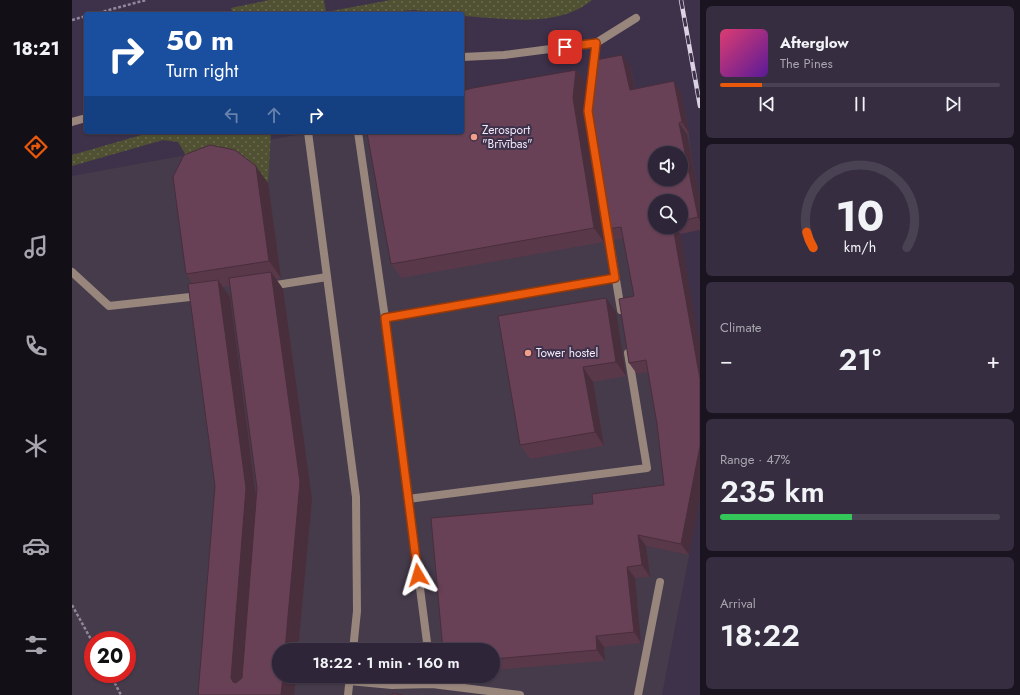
<!DOCTYPE html>
<html lang="en">
<head>
<meta charset="utf-8">
<style>
	:root { --surface:#2e2538; --page:#362d40; --text:#f1f3f6; --muted:#a7a5ae; --line:#494253; --accent:#ea580c }
	body { margin:0; font-family:Jost,sans-serif; background:var(--page); color:var(--text); height:100vh; display:flex; flex-direction:column; font-size:15px; white-space:nowrap }
	* { box-sizing:border-box; margin:0 }
	p { font-size:13px; color:var(--muted) }
	.icon { flex:none; width:22px; height:22px; fill:none; stroke:currentColor; stroke-width:2; stroke-linecap:round; stroke-linejoin:round }
	.map { position:relative; flex:1; overflow:hidden }
	.details { display:flex; flex-direction:column; gap:6px; padding:6px; background:#19141f; width:320px }
	.details>* { flex:none }
	.hud { position:absolute; left:12px; top:12px; width:380px; height:122px; border-radius:4px; box-shadow:0 1px 3px #0004,0 0 0 1px var(--line); background:#1a4fa0; color:#fff; overflow:hidden }
	.buttons { position:absolute; left:576px; top:146px; display:grid; gap:8px }
	.buttons a { display:grid; place-items:center; width:40px; height:40px; border-radius:50%; background:var(--surface); box-shadow:0 1px 3px #0004,0 0 0 1px var(--line); font-size:20px }
	.speed { position:absolute; left:12px; top:631px; display:flex; gap:8px; font-size:20px; font-weight:700; text-align:center }
	.speed>* { display:grid; place-content:center; width:52px; height:52px; border-radius:50%; background:var(--surface); box-shadow:0 1px 3px #0004,0 0 0 1px var(--line); line-height:1 }
	.speed .limit { border:6px solid #d22; background:#fff; color:#111 }
	.pin { position:absolute; display:grid; place-items:center; width:34px; height:34px; color:#fff; margin:-17px; border-radius:8px; box-shadow:0 2px 6px #0006 }
	.me { position:absolute; width:44px; margin:-22px; rotate:353deg; stroke-linejoin:round; filter:drop-shadow(0 0 3px #0008) }
	.turn { display:flex; align-items:center; gap:14px; height:84px; padding:0 16px; font-size:18px }
	.turn .icon { width:52px; height:52px; stroke-width:2.5 }
	.turn b { display:block; font-size:28px; line-height:34px }
	.lanes { display:flex; align-items:center; height:38px; padding:0 16px; background:#0003; justify-content:center; gap:20px; direction:ltr }
	.lanes .off { opacity:.35 }
	.big { font-size:30px; font-weight:600; line-height:1.1 }
	.details .card { flex:1; display:flex; flex-direction:column; justify-content:center; gap:6px; min-width:0; padding:0 14px; border-radius:6px; background:var(--page) }
	.details .dial { align-items:center; gap:0 }
	.dial svg { height:104px; overflow:visible; fill:none; stroke:var(--line); stroke-width:7; stroke-linecap:round; text-anchor:middle }
	.dial text { fill:var(--text); stroke:none }
	.song { display:flex; align-items:center; gap:12px }
	.cover { width:48px; height:48px; border-radius:6px; background:linear-gradient(135deg,hsl(340 70% 55%),hsl(270 70% 35%)) }
	.played { height:4px; border-radius:2px; background:linear-gradient(90deg,var(--accent) 15%,var(--line) 15%) }
	.keys { display:flex; justify-content:space-around; direction:ltr }
	.heat { display:flex; justify-content:space-between; align-items:center; font-size:22px; direction:ltr }
	.charge { height:6px; border-radius:3px; background:linear-gradient(90deg,#34c759 47%,var(--line) 0) }
	.trip { position:absolute; left:200px; top:643px; width:228px; height:40px; border-radius:20px; background:var(--surface); box-shadow:0 1px 3px #0004,0 0 0 1px var(--line); font-weight:600; line-height:40px; text-align:center }
	main { display:flex; flex:1; min-height:0 }
	.dock { display:flex; flex-direction:column; width:72px; justify-content:space-around; align-items:center; background:#120f16; color:var(--muted) }
	.dock .icon { width:28px; height:28px }
	.dock .on { color:var(--accent) }
	.dock b { font-size:18px; color:var(--text) }
	.map>svg:first-child { display:block }
	.industrial { fill:#453b4b; fill-rule:evenodd }
	.grass { fill:url(#grass-dots) }
	.lines { fill:none; stroke-linecap:round; stroke-linejoin:round }
	.path { stroke:#92889c; stroke-width:2.5; stroke-dasharray:3 2; stroke-linecap:butt }
	.service { stroke:#98857c; stroke-width:8 }
	.minor { stroke:#98857c; stroke-width:8 }
	.rail-casing { stroke:#dbd3e4; stroke-width:4.5 }
	.rail { stroke:#3e314a; stroke-width:3; stroke-dasharray:9; stroke-linecap:butt }
	.wall { fill:#59384a; fill-rule:evenodd }
	.shaded-wall { fill:#492e3c }
	.building { fill:#684156; stroke:#492e3c; fill-rule:evenodd }
	.route-casing { stroke:#983908; stroke-width:10 }
	.route { stroke:#ea580c; stroke-width:7 }
	.poi-dot { fill:#f49e87; stroke:#3e314a; stroke-width:1.5 }
	.labels { text-anchor:middle; stroke-width:4; stroke-linejoin:round; paint-order:stroke }
	.poi-label { font-size:12px; fill:#f2eafa; stroke:#3e314a; text-anchor:start }
</style>
</head>
<body>
<main>
<nav class="dock">
<b>18:21</b>
<svg class="icon on" aria-label="directions" viewBox="0 0 24 24"><path d="M12 3l9 9-9 9-9-9zM9 14v-3h6M13 9l2 2-2 2"/></svg>
<svg class="icon" aria-label="music" viewBox="0 0 24 24"><path d="M9 18V5l10-2v13"/><circle cx="6" cy="18" r="3"/><circle cx="16" cy="16" r="3"/></svg>
<svg class="icon" aria-label="phone" viewBox="0 0 24 24"><path d="M5 4h4l2 5-3 2q2 4 5 5l2-3 5 2v4C11 20 4 13 5 4z"/></svg>
<svg class="icon" aria-label="climate" viewBox="0 0 24 24"><path d="M12 3v18M4 7l16 10M4 17L20 7"/></svg>
<svg class="icon" aria-label="car" viewBox="0 0 24 24"><path d="M5 17H2v-5l4-1 3-4h7l3 4 3 1v5h-3M9 17h6M6 11h13"/><circle cx="7" cy="17" r="2"/><circle cx="17" cy="17" r="2"/></svg>
<svg class="icon" aria-label="filters" viewBox="0 0 24 24"><path d="M4 7h16M4 17h16"/><circle cx="9" cy="7" r="2"/><circle cx="15" cy="17" r="2"/></svg>
</nav>
<div class="map">
<svg width="628" height="695" viewBox="0 0 628 695">
	<defs>
		<pattern id="grass-dots" width="8" height="8" patternUnits="userSpaceOnUse"><rect width="8" height="8" fill="#505132"/><path d="M2 2h.1M6 6h.1" fill="none" stroke="#6a6a51" stroke-width="1.8" stroke-linecap="round"/></pattern>
	</defs>
	<rect width="100%" height="100%" fill="#3e314a"/>
	<path class="industrial" d="M 533,107 L 617,133 L 619,155 L 628,201 L 628,229 L 608,234 L 628,346 L 628,499 L 590,695 L 0,695 L 0,176 L 240,132 L 390,132 ZM 583,153 L 609,153 L 609,179 L 583,179 ZM 583,201 L 609,201 L 609,227 L 583,227 ZM 21,640 L 55,640 L 55,674 L 21,674 ZM 207,650 L 421,650 L 421,676 L 207,676 Z"/>
	<g class="grass">
		<path d="M 197,0 L 252,0 L 254,12 L 318,0 L 520,0 C 485,29 433,18 391,16 L 390,14 L 341,10 L 291,14 L 161,14 L 159,8 Z"/>
		<path d="M 80,132 L 199,132 L 196,183 L 124,172 L 106,142 L 91,140 L 0,166 L 0,155 Z"/>
	</g>
	<g class="lines">
		<g class="path">
			<path d="M 22,14 L 74,0"/>
			<path d="M 0,20 L 14,16"/>
			<path d="M 0,605 L 21,643"/>
			<path d="M 38,674 L 49,695"/>
		</g>
		<g class="service">
			<path d="M 390,57 L 432,55 L 524,43 L 564,18"/>
			<path d="M 521,70 L 524,43"/>
			<path d="M 286,132 L 313,318 L 356,650"/>
			<path d="M 534,220 L 549,310"/>
			<path d="M 0,272 L 37,306 L 127,296"/>
			<path d="M 198,286 L 255,277"/>
			<path d="M 313,318 L 543,278"/>
			<path d="M 336,499 L 575,468 L 556,353"/>
			<path d="M 359,676 L 360,684"/>
			<path d="M 277,681 L 320,685 L 360,684 L 448,695"/>
			<path d="M 566,695 L 588,582"/>
		</g>
		<g class="minor">
			<path d="M 0,122 L 14,118"/>
			<path d="M 236,132 L 284,497 L 285,611 L 281,650"/>
			<path d="M 276,695 L 278,676"/>
		</g>
		<defs>
			<path id="rail" d="M 609,0 L 628,106"/>
		</defs>
		<use href="#rail" class="rail-casing"/>
		<use href="#rail" class="rail"/>
	</g>
	<g class="wall">
		<path d="M 558,66 L 563,89 L 602,81 L 609,93 L 617,133 L 615,134 L 628,201 L 628,230 L 608,234 L 617,555 L 574,546 L 578,577 L 563,578 L 569,643 L 532,647 L 533,661 L 421,670 L 421,650 L 521,504 L 592,485 L 585,424 L 576,372 L 565,374 L 557,363 L 562,296 L 552,239 L 543,240 L 535,229 ZM 609,201 L 609,227 L 583,227 Z"/>
		<path d="M 504,70 L 514,84 L 511,112 L 532,242 L 329,278 L 319,264 L 390,132 Z"/>
		<path d="M 196,183 L 209,278 L 204,279 L 211,289 L 240,499 L 226,650 L 207,650 L 143,486 L 121,284 L 114,274 ZM 158,286 L 185,488 L 184,495 L 158,297 L 151,287 Z"/>
		<path d="M 544,312 L 554,376 L 521,382 L 532,446 L 458,459 L 448,445 Z"/>
	</g>
	<g class="shaded-wall">
		<path d="M 550,55 L 558,66 L 565,101 L 558,90 Z"/>
		<path d="M 504,70 L 514,84 L 511,112 L 532,242 L 522,228 L 501,98 Z"/>
		<path d="M 602,81 L 609,93 L 617,133 L 610,122 Z"/>
		<path d="M 607,123 L 615,134 L 628,201 L 628,221 L 626,217 Z"/>
		<path d="M 184,166 L 196,183 L 209,278 L 197,261 Z"/>
		<path d="M 601,227 L 603,227 L 608,234 L 628,346 L 628,379 Z"/>
		<path d="M 199,272 L 211,289 L 240,499 L 226,650 L 213,650 Z"/>
		<path d="M 146,280 L 158,297 L 185,505 L 171,695 L 161,682 L 159,678 Z"/>
		<path d="M 534,298 L 544,312 L 554,376 L 544,362 Z"/>
		<path d="M 511,367 L 521,382 L 532,446 L 523,432 Z"/>
		<path d="M 628,446 L 628,498 L 617,555 L 609,544 Z"/>
		<path d="M 566,535 L 574,546 L 578,577 L 570,565 Z"/>
		<path d="M 555,567 L 563,578 L 569,643 L 562,632 Z"/>
		<path d="M 524,636 L 532,647 L 533,661 L 525,650 Z"/>
		<path d="M 211,676 L 224,676 L 222,695 L 209,695 Z"/>
	</g>
	<g class="building">
		<path d="M 550,55 L 558,90 L 602,81 L 610,122 L 607,123 L 626,217 L 609,221 L 609,201 L 583,201 L 583,227 L 601,227 L 628,379 L 628,446 L 609,544 L 566,535 L 570,565 L 555,567 L 562,632 L 524,636 L 525,650 L 421,659 L 421,650 L 371,650 L 359,518 L 521,504 L 520,494 L 592,485 L 585,424 L 574,360 L 557,363 L 547,299 L 562,296 L 549,227 L 535,229 L 514,100 L 517,71 L 520,70 L 518,61 ZM 583,153 L 609,153 L 609,179 L 583,179 Z"/>
		<path d="M 504,70 L 501,98 L 522,228 L 319,264 L 295,133 L 301,132 L 390,132 L 390,91 L 401,88 Z"/>
		<path d="M 138,145 L 163,150 L 184,166 L 197,261 L 114,274 L 101,177 L 112,155 Z"/>
		<path d="M 199,272 L 228,482 L 213,650 L 207,650 L 207,676 L 211,676 L 209,695 L 126,695 L 143,486 L 116,284 L 146,280 L 174,488 L 159,678 L 161,682 L 164,683 L 170,678 L 185,488 L 157,278 Z"/>
		<path d="M 534,298 L 544,362 L 511,367 L 523,432 L 448,445 L 426,316 Z"/>
		<path d="M 321,693 L 331,695 L 320,695 Z"/>
	</g>
	<g class="lines">
		<defs>
			<path id="route" d="M 346,575 L 313,318 L 543,278 L 516,111 L 524,43 L 493,47"/>
		</defs>
		<use href="#route" class="route-casing"/>
		<use href="#route" class="route"/>
	</g>
	<g class="poi-dot">
		<circle cx="402" cy="137" r="4"/>
		<circle cx="456" cy="353" r="4"/>
	</g>
	<g class="labels">
		<g class="poi-label">
			<text x="410" y="134">Zerosport<tspan x="410" dy="14">"Brīvības"</tspan></text>
			<text x="464" y="357">Tower hostel</text>
		</g>
	</g>
</svg>
<div class="buttons">
<a><svg class="icon" aria-label="sound" viewBox="0 0 24 24"><path d="M4 9h4l5-4v14l-5-4H4zM17 9q2 3 0 6"/></svg></a>
<a><svg class="icon" aria-label="search" viewBox="0 0 24 24"><circle cx="10" cy="10" r="6"/><path d="M15 15l6 6"/></svg></a>
</div>
<div class="speed"><div class="limit">20</div></div>
<div class="pin" style="left:493px;top:47px;background:#d93025"><svg class="icon" aria-label="arrive" viewBox="0 0 24 24"><path d="M6 21V4h12l-3 4 3 4H6"/></svg></div>
<svg class="me" style="left:346px;top:575px" viewBox="-20 -20 40 40"><path d="M0-17L14 15 0 8-14 15z" fill="#ea580c" stroke="#fff" stroke-width="4"/></svg>
<div class="trip">18:22 · 1 min · 160 m</div>
<div class="hud">
<div class="turn"><svg class="icon" aria-label="right" viewBox="0 0 24 24"><path d="M7 20v-9h11M14 6l5 5-5 5"/></svg><div><b>50 m</b>Turn right</div></div>
<div class="lanes"><svg class="icon off" aria-label="left" viewBox="0 0 24 24"><path d="M17 20v-9H6M10 6l-5 5 5 5"/></svg><svg class="icon off" aria-label="ahead" viewBox="0 0 24 24"><path d="M12 20V5M6 11l6-6 6 6"/></svg><svg class="icon" aria-label="right" viewBox="0 0 24 24"><path d="M7 20v-9h11M14 6l5 5-5 5"/></svg></div>
</div>
</div>
<section class="details">
<div class="card">
<div class="song"><i class="cover"></i><div><b>Afterglow</b><p>The Pines</p></div></div>
<div class="played"></div>
<div class="keys"><svg class="icon" aria-label="previous" viewBox="0 0 24 24"><path d="M18 5L8 12l10 7zM5 5v14"/></svg><svg class="icon" aria-label="pause" viewBox="0 0 24 24"><path d="M8 5v14M16 5v14"/></svg><svg class="icon" aria-label="next" viewBox="0 0 24 24"><path d="M6 5l10 7-10 7zM19 5v14"/></svg></div>
</div>
<div class="card dial"><svg viewBox="0 0 100 80">
<path d="M14 69A42 42 0 1 1 86 69"/>
<path d="M14 69A42 42 0 0 1 9 57" stroke="#ea580c"/>
<text x="50" y="56" font-size="32" font-weight="700">10</text>
<text x="50" y="72" font-size="11">km/h</text>
</svg></div>
<div class="card"><p>Climate</p>
<div class="heat"><a>−</a><b class="big">21°</b><a>+</a></div>
</div>
<div class="card"><p>Range · 47%</p><b class="big">235 km</b><div class="charge"></div></div>
<div class="card"><p>Arrival</p><b class="big">18:22</b></div>
</section>
</main>
</body>
</html>
